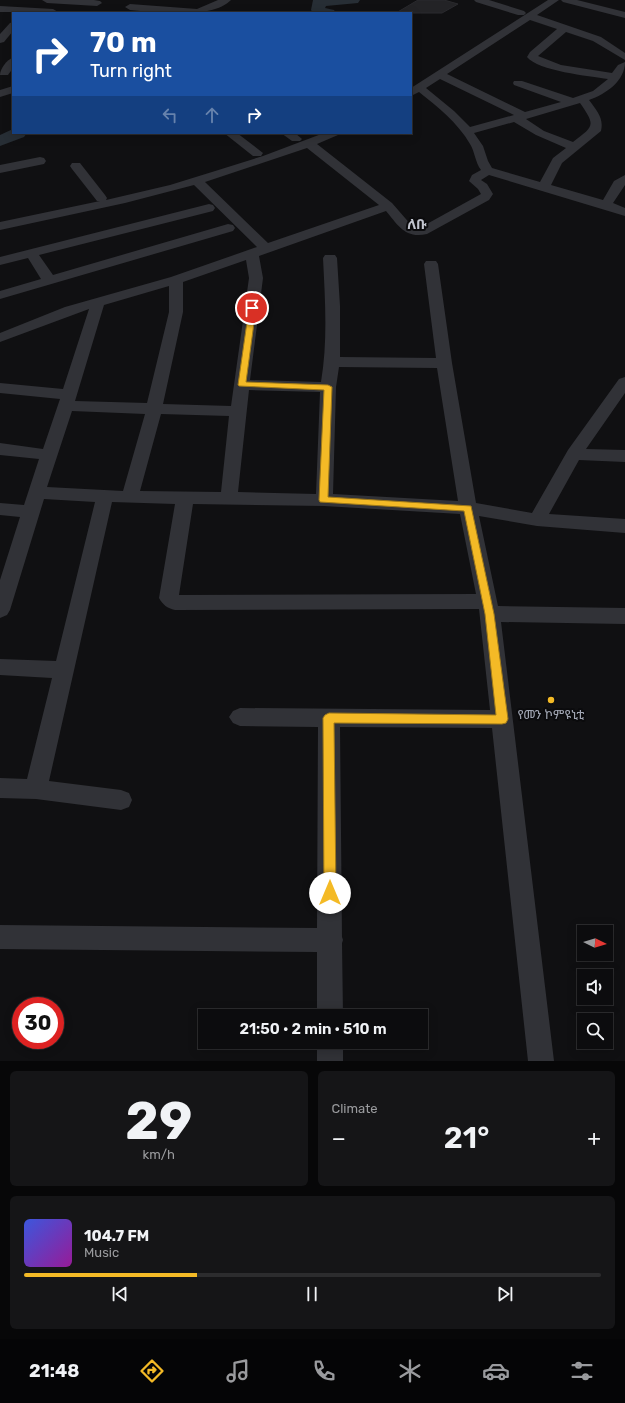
<!DOCTYPE html>
<html lang="en">
<head>
<meta charset="utf-8">
<style>
	:root { --surface:#0c0c0e; --page:#151517; --text:#f1f3f6; --muted:#9a9b9e; --line:#2c2c2e; --accent:#f4ba26 }
	body { margin:0; font-family:Rubik,"Noto Sans Ethiopic",sans-serif; background:var(--page); color:var(--text); height:100vh; display:flex; flex-direction:column; font-size:15px; white-space:nowrap }
	* { box-sizing:border-box; margin:0 }
	p { font-size:13px; color:var(--muted) }
	.icon { flex:none; width:22px; height:22px; fill:none; stroke:currentColor; stroke-width:2; stroke-linecap:round; stroke-linejoin:round }
	.map { position:relative; height:1061px; overflow:hidden }
	.side { display:flex; flex-direction:column; gap:10px; padding:10px; background:#070708; flex:1 }
	.side>* { flex:none }
	.top-card { position:absolute; left:12px; top:12px; width:400px; height:122px; border-radius:0px; box-shadow:0 2px 10px #0003,0 0 0 1px var(--line); background:#1a4fa0; color:#fff; overflow:hidden }
	.needle { width:26px; rotate:95deg }
	.buttons { position:absolute; left:577px; top:925px; display:grid; gap:8px }
	.buttons a { display:grid; place-items:center; width:36px; height:36px; border-radius:0px; background:var(--surface); box-shadow:0 2px 10px #0003,0 0 0 1px var(--line); font-size:20px }
	.speed { position:absolute; left:12px; top:997px; display:flex; gap:8px; font-size:20px; font-weight:700; text-align:center }
	.speed>* { display:grid; place-content:center; width:52px; height:52px; border-radius:50%; background:var(--surface); box-shadow:0 2px 10px #0003,0 0 0 1px var(--line); line-height:1 }
	.speed .limit { border:6px solid #d22; background:#fff; color:#111 }
	.pin { position:absolute; display:grid; place-items:center; width:34px; height:34px; color:#fff; margin:-17px; border:2px solid #fff; border-radius:50%; box-shadow:0 1px 4px #0007 }
	.me { position:absolute; width:44px; margin:-22px; rotate:0deg; stroke-linejoin:round; filter:drop-shadow(0 0 3px #0008) }
	.turn { display:flex; align-items:center; gap:14px; height:84px; padding:0 12px; font-size:18px }
	.turn .icon { width:52px; height:52px; stroke-width:2.5 }
	.turn b { display:block; font-size:28px; line-height:34px }
	.lanes { display:flex; align-items:center; height:38px; padding:0 12px; background:#0003; justify-content:center; gap:20px; direction:ltr }
	.lanes .off { opacity:.35 }
	.big { font-size:30px; font-weight:600; line-height:1.1 }
	.side .tile { flex:1; display:flex; flex-direction:column; justify-content:center; gap:6px; min-width:0; padding:0 14px; border-radius:6px; background:var(--page) }
	.side .dial { align-items:center; gap:0 }
	.dial b { font-size:52px; line-height:1 }
	.song { display:flex; align-items:center; gap:12px }
	.cover { width:48px; height:48px; border-radius:6px; background:linear-gradient(135deg,hsl(230 70% 55%),hsl(300 70% 35%)) }
	.played { height:4px; border-radius:2px; background:linear-gradient(90deg,var(--accent) 30%,var(--line) 30%) }
	.keys { display:flex; justify-content:space-around; direction:ltr }
	.heat { display:flex; justify-content:space-between; align-items:center; font-size:22px; direction:ltr }
	.side .tiles { flex:1; display:grid; gap:10px; grid-template-columns:1fr 1fr }
	.tile:last-child { grid-column:span 2 }
	.trip { position:absolute; left:198px; top:1009px; width:230px; height:40px; border-radius:0px; background:var(--surface); box-shadow:0 2px 10px #0003,0 0 0 1px var(--line); font-weight:600; line-height:40px; text-align:center }
	.tab-bar { display:flex; height:64px; justify-content:space-around; align-items:center; background:#050506; color:var(--muted) }
	.tab-bar .icon { width:28px; height:28px }
	.tab-bar .active { color:var(--accent) }
	.tab-bar b { font-size:18px; color:var(--text) }
	.map>svg:first-child { display:block }
	.lines { fill:none; stroke-linecap:round; stroke-linejoin:round }
	.river { fill:#272e35; fill-rule:evenodd }
	.building { fill:#232326; stroke:#2a2a2e }
	.minor { fill:#313237; fill-rule:evenodd }
	.route { fill:#f4ba26; stroke:#9f7919 }
	.poi-dot { fill:#f4ba26; stroke:#0b0b0d; stroke-width:1.5 }
	.labels { text-anchor:middle; stroke-width:4; stroke-linejoin:round; paint-order:stroke }
	.poi-label { font-size:13px; fill:#a1a6b3; stroke:#0b0b0d }
	.far-district-label { font-size:14px; font-weight:bold; fill:#c2c5cf; stroke:#0b0b0d }
</style>
</head>
<body>
<div class="map">
<svg width="625" height="1061" viewBox="0 0 625 1061">
	<rect width="100%" height="100%" fill="#101012"/>
	<g class="lines">
		<g class="river">
			<path d="M 313,0 L 360,0 L 358,3 L 326,6 L 325,8 L 334,10 L 336,13 L 313,13 L 311,10 Z"/>
			<path d="M 13,129 L 13,133 L 27,133 L 24,137 L 0,146 L 0,135 Z"/>
		</g>
	</g>
	<path class="building" d="M 418,0 L 444,0 L 458,4 L 442,13 L 396,13 Z"/>
	<g class="lines">
		<g class="minor">
			<path d="M 42,0 L 94,0 L 100,1 L 102,3 L 97,6 L 47,3 Z"/>
			<path d="M 218,0 L 231,0 C 212,20 155,12 130,10 L 125,7 L 130,4 L 197,9 Z"/>
			<path d="M 474,0 L 489,0 L 524,11 L 526,13 L 524,15 L 518,15 L 476,2 Z"/>
			<path d="M 548,0 L 559,0 L 537,15 L 601,37 L 625,53 L 625,60 L 593,41 L 566,32 L 538,56 L 561,65 L 612,73 L 618,65 L 625,62 C 625,81 606,94 589,100 C 597,111 604,118 601,131 L 562,163 L 551,185 L 603,200 L 614,181 L 625,175 L 625,185 L 613,203 L 625,208 L 625,216 L 489,175 L 481,180 L 487,184 L 493,194 L 489,200 L 427,234 C 405,239 398,225 386,211 L 259,256 L 263,278 L 250,380 L 321,382 C 328,341 325,299 323,258 L 325,255 L 335,255 L 337,258 L 340,306 L 340,357 L 436,358 L 424,264 L 426,261 L 436,261 L 438,264 L 452,363 L 476,503 L 532,513 L 568,450 L 619,379 L 625,377 L 625,393 L 586,449 L 625,450 L 625,462 L 579,460 L 549,514 L 625,519 L 625,533 L 537,526 L 479,516 L 498,606 L 625,608 L 625,624 L 501,622 L 554,1061 L 528,1061 L 492,728 L 340,727 L 342,937 L 343,940 L 342,943 L 343,1016 L 317,1016 L 317,952 L 0,949 L 0,925 L 317,928 L 318,727 L 240,726 L 233,723 L 229,717 L 233,711 L 240,708 L 490,710 L 479,609 L 175,610 C 167,608 163,605 159,598 L 175,504 L 112,502 L 49,781 L 121,790 L 129,793 L 132,800 L 129,807 L 121,810 L 36,799 L 0,798 L 0,778 L 27,779 L 52,678 L 0,675 L 0,659 L 56,661 L 95,502 L 44,499 L 10,610 L 7,615 L 0,618 L 0,580 L 20,517 L 0,515 L 0,503 L 24,505 L 39,459 L 0,455 L 0,443 L 43,449 L 60,399 L 0,393 L 0,383 L 63,389 L 89,309 L 0,342 L 0,333 L 65,307 L 171,277 L 257,247 L 194,185 L 125,203 L 0,230 L 0,222 L 100,201 L 97,201 L 72,169 L 70,166 L 72,163 L 80,163 L 105,195 L 107,198 L 106,200 L 170,185 L 212,172 L 263,156 L 324,133 L 340,133 L 338,135 L 317,144 L 392,203 L 412,226 L 421,227 L 425,225 L 481,194 L 478,189 L 469,181 L 472,175 L 481,170 C 475,162 475,152 470,144 C 458,123 438,107 419,92 L 411,96 L 411,88 ZM 530,20 L 557,29 L 530,52 L 527,57 C 538,71 589,76 608,79 L 593,91 L 573,98 L 522,81 L 514,81 L 513,83 L 514,85 L 561,102 L 525,112 L 447,74 ZM 440,79 L 514,115 L 470,127 L 454,111 L 426,88 ZM 580,103 C 596,126 594,126 573,142 L 544,131 L 526,119 ZM 514,122 L 536,135 L 566,148 L 553,158 L 540,182 L 492,168 L 488,161 L 483,146 L 474,133 ZM 307,148 L 379,205 L 268,243 L 205,182 ZM 246,260 L 249,278 L 231,406 L 163,404 L 183,312 L 183,282 ZM 169,286 L 169,312 L 147,403 L 75,401 L 104,305 ZM 339,367 L 437,368 L 458,501 L 333,494 L 336,387 ZM 249,390 L 320,392 L 316,494 L 238,492 ZM 72,411 L 145,414 L 123,491 L 47,487 ZM 161,414 L 229,416 L 221,492 L 140,491 ZM 193,504 L 324,506 L 460,514 L 476,594 L 179,595 Z"/>
			<path d="M 561,0 L 577,0 L 625,12 L 625,18 L 563,2 Z"/>
			<path d="M 0,6 L 53,9 L 58,12 L 0,12 Z"/>
			<path d="M 13,22 L 13,31 L 4,42 L 0,43 L 0,34 L 10,23 Z"/>
			<path d="M 13,58 L 13,68 L 8,75 L 0,75 C 0,69 7,59 13,58 Z"/>
			<path d="M 13,86 L 13,93 L 0,97 L 0,90 Z"/>
			<path d="M 224,133 L 237,133 L 263,153 L 261,156 L 253,156 Z"/>
			<path d="M 281,133 L 295,133 L 302,139 L 300,141 L 292,141 Z"/>
			<path d="M 40,157 L 44,158 L 46,161 L 44,164 L 0,173 L 0,165 Z"/>
			<path d="M 209,204 L 213,205 L 215,208 L 213,211 L 39,255 L 53,275 L 228,224 L 233,225 L 235,228 L 233,231 L 0,299 L 0,291 L 41,279 L 28,258 L 0,265 L 0,257 Z"/>
			<rect x="317" y="1042" width="26" height="19"/>
		</g>
	</g>
	<path class="route" d="M 252,306 L 256,308 L 246,382 L 328,385 L 332,387 L 328,497 L 471,506 L 494,614 L 508,719 L 506,723 L 502,724 L 334,723 L 336,893 L 334,897 L 330,898 L 326,897 L 324,893 L 323,718 L 325,715 L 329,713 L 496,715 L 485,614 L 464,511 L 320,502 L 319,500 L 324,390 L 239,386 L 238,385 L 249,308 Z"/>
	<circle class="poi-dot" cx="551" cy="700" r="4"/>
	<g class="labels">
		<g class="poi-label">
			<text x="551" y="719">የመን ኮምዩኒቲ</text>
		</g>
		<g class="far-district-label">
			<text x="417" y="229">ለቡ</text>
		</g>
	</g>
</svg>
<div class="buttons">
<a><svg class="needle" viewBox="-14 -14 28 28"><path d="M0-13l5 13h-10z" fill="#e53935"/><path d="M0 13l5-13h-10z" fill="#9a9b9e"/></svg></a>
<a><svg class="icon" aria-label="sound" viewBox="0 0 24 24"><path d="M4 9h4l5-4v14l-5-4H4zM17 9q2 3 0 6"/></svg></a>
<a><svg class="icon" aria-label="search" viewBox="0 0 24 24"><circle cx="10" cy="10" r="6"/><path d="M15 15l6 6"/></svg></a>
</div>
<div class="speed"><div class="limit">30</div></div>
<div class="pin" style="left:252px;top:308px;background:#d93025"><svg class="icon" aria-label="arrive" viewBox="0 0 24 24"><path d="M6 21V4h12l-3 4 3 4H6"/></svg></div>
<svg class="me" style="left:330px;top:893px" viewBox="-20 -20 40 40"><circle r="19" fill="#fff"/><path d="M0-13L10 11 0 6-10 11z" fill="#f4ba26"/></svg>
<div class="trip">21:50 · 2 min · 510 m</div>
<div class="top-card">
<div class="turn"><svg class="icon" aria-label="right" viewBox="0 0 24 24"><path d="M7 20v-9h11M14 6l5 5-5 5"/></svg><div><b>70 m</b>Turn right</div></div>
<div class="lanes"><svg class="icon off" aria-label="left" viewBox="0 0 24 24"><path d="M17 20v-9H6M10 6l-5 5 5 5"/></svg><svg class="icon off" aria-label="ahead" viewBox="0 0 24 24"><path d="M12 20V5M6 11l6-6 6 6"/></svg><svg class="icon" aria-label="right" viewBox="0 0 24 24"><path d="M7 20v-9h11M14 6l5 5-5 5"/></svg></div>
</div>
</div>
<section class="side">
<div class="tiles">
<div class="tile dial"><b>29</b><p>km/h</p></div>
<div class="tile"><p>Climate</p>
<div class="heat"><a>−</a><b class="big">21°</b><a>+</a></div>
</div>
<div class="tile">
<div class="song"><i class="cover"></i><div><b>104.7 FM</b><p>Music</p></div></div>
<div class="played"></div>
<div class="keys"><svg class="icon" aria-label="previous" viewBox="0 0 24 24"><path d="M18 5L8 12l10 7zM5 5v14"/></svg><svg class="icon" aria-label="pause" viewBox="0 0 24 24"><path d="M8 5v14M16 5v14"/></svg><svg class="icon" aria-label="next" viewBox="0 0 24 24"><path d="M6 5l10 7-10 7zM19 5v14"/></svg></div>
</div>
</div>
</section>
<nav class="tab-bar">
<b>21:48</b>
<svg class="icon active" aria-label="directions" viewBox="0 0 24 24"><path d="M12 3l9 9-9 9-9-9zM9 14v-3h6M13 9l2 2-2 2"/></svg>
<svg class="icon" aria-label="music" viewBox="0 0 24 24"><path d="M9 18V5l10-2v13"/><circle cx="6" cy="18" r="3"/><circle cx="16" cy="16" r="3"/></svg>
<svg class="icon" aria-label="phone" viewBox="0 0 24 24"><path d="M5 4h4l2 5-3 2q2 4 5 5l2-3 5 2v4C11 20 4 13 5 4z"/></svg>
<svg class="icon" aria-label="climate" viewBox="0 0 24 24"><path d="M12 3v18M4 7l16 10M4 17L20 7"/></svg>
<svg class="icon" aria-label="car" viewBox="0 0 24 24"><path d="M5 17H2v-5l4-1 3-4h7l3 4 3 1v5h-3M9 17h6M6 11h13"/><circle cx="7" cy="17" r="2"/><circle cx="17" cy="17" r="2"/></svg>
<svg class="icon" aria-label="filters" viewBox="0 0 24 24"><path d="M4 7h16M4 17h16"/><circle cx="9" cy="7" r="2"/><circle cx="15" cy="17" r="2"/></svg>
</nav>
</body>
</html>
